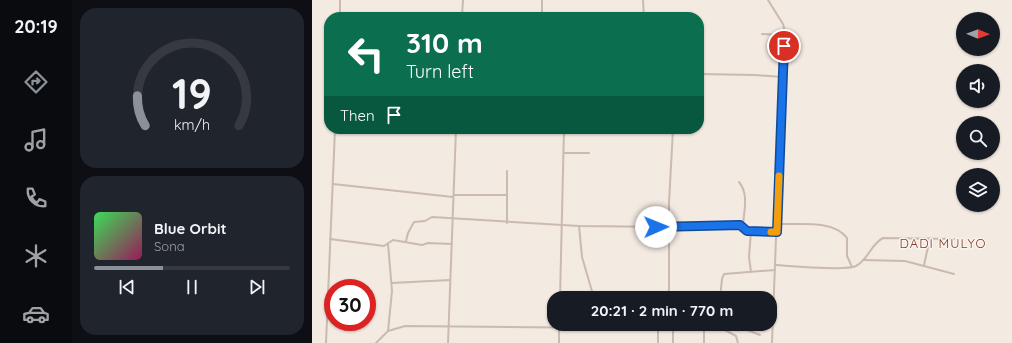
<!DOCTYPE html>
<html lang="en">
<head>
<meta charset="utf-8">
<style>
	:root { --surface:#171b24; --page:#20242c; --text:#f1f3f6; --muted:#9ea1a6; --line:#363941; --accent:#8c9099 }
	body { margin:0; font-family:Quicksand,sans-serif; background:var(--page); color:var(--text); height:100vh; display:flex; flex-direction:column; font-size:15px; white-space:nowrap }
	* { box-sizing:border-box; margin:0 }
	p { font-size:13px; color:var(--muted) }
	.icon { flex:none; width:22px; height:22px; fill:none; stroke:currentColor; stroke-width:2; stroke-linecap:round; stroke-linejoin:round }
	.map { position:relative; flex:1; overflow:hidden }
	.panel { display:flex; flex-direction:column; gap:8px; padding:8px; background:#0d0f14; width:240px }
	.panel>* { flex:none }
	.top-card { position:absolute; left:12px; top:12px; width:380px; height:122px; border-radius:16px; box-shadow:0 1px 3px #0004; background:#0b6e4f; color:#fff; overflow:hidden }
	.needle { width:26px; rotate:91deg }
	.controls { position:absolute; left:644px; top:12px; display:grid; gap:8px }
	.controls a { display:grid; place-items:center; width:44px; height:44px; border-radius:50%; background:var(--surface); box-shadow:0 1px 3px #0004; font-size:20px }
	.speed { position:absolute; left:12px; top:279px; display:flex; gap:8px; font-size:20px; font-weight:700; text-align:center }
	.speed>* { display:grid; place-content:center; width:52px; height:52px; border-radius:50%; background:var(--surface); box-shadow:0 1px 3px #0004; line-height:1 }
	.speed .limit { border:6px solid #d22; background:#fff; color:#111 }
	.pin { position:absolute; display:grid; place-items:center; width:34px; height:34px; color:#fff; margin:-17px; border:2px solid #fff; border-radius:50%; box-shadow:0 1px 4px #0007 }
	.me { position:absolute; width:44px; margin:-22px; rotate:89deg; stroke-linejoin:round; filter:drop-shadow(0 0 3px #0008) }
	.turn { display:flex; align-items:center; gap:14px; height:84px; padding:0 16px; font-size:18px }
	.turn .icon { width:52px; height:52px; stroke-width:2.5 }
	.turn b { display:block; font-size:28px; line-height:34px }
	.then { display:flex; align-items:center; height:38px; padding:0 16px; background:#0003; gap:8px; font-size:15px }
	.panel .card { flex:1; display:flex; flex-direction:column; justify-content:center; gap:6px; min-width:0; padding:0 14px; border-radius:16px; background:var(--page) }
	.panel .dial { align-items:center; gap:0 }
	.dial svg { height:104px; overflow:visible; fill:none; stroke:var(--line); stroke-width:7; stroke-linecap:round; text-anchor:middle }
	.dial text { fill:var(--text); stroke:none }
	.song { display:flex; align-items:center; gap:12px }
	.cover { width:48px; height:48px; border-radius:6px; background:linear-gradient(135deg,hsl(130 70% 55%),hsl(330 70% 35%)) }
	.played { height:4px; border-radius:2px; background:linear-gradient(90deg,var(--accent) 35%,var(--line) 35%) }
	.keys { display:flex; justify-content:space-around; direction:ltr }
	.trip { position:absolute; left:235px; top:291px; width:230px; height:40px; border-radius:16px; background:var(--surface); box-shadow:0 1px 3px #0004; font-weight:800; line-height:40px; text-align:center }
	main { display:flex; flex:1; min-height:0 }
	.tab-bar { display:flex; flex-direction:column; width:72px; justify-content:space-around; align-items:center; background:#090b0e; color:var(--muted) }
	.tab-bar .icon { width:28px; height:28px }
	.tab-bar .active { color:var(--accent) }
	.tab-bar b { font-size:18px; color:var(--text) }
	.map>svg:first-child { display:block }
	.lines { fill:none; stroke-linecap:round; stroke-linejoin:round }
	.street { stroke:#cbbaae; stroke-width:2 }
	.route-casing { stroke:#114b97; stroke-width:10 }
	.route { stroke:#1a73e8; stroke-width:7 }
	.slow { stroke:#f59e0b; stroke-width:7 }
	.labels { text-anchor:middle; stroke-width:3; stroke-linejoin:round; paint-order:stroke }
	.quarter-label { font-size:13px; letter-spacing:1px; fill:#863a28; stroke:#faf4ef }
</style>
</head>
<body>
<main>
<nav class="tab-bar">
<b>20:19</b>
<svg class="icon active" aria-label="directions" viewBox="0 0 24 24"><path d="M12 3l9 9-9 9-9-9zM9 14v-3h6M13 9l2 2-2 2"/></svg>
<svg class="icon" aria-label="music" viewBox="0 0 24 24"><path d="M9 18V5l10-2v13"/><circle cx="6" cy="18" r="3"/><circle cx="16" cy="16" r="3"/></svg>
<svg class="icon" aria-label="phone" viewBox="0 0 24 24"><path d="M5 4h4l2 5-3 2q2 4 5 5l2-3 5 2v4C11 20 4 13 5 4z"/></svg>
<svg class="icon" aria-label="climate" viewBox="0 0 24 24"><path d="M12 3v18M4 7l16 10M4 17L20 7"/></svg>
<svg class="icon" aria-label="car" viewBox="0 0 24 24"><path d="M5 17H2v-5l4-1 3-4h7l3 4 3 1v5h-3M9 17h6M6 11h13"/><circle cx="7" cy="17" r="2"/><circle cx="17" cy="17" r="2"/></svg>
</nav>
<section class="panel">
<div class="card dial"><svg viewBox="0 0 100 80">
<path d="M14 69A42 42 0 1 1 86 69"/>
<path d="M14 69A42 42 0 0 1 8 46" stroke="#8c9099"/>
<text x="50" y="56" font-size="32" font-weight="700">19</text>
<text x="50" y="72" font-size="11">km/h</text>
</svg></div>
<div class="card">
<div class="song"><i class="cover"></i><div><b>Blue Orbit</b><p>Sona</p></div></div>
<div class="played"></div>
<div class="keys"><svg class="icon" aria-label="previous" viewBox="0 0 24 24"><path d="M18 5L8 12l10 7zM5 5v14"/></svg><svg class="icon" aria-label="pause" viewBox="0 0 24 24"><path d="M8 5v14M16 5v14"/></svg><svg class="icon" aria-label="next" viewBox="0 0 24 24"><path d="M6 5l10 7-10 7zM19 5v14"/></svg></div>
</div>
</section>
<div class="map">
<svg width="700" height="343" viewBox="0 0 700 343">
	<rect width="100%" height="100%" fill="#f3eae2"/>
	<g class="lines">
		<g class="street">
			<path d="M 331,0 L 332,17"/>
			<path d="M 456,0 L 471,24 L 472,28 L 460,343"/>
			<path d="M 127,16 L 127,17"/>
			<path d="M 28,17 L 28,0"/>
			<path d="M 150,17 L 151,0"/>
			<path d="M 230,17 L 230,0"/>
			<path d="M 450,34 L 471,35"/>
			<path d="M 387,74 L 443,75 L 471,77"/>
			<path d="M 252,153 L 277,153"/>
			<path d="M 195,171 L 195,223"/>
			<path d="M 427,182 C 437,194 432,211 431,225"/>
			<path d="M 21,184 L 141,197"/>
			<path d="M 142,195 L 195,195"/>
			<path d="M 465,224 C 486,225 521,219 535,238 L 535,256 L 540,267"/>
			<path d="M 267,226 L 270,257 L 282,298"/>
			<path d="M 439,231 L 437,257 L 439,272"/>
			<path d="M 18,239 L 72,246 L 81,240 L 110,245 L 116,243 L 140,244"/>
			<path d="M 94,241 L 96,233 L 102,222 L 113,221 L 120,217 L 267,226 L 357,227 L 428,225 L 435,231 L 465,232"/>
			<path d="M 76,244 L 80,291 L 76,331"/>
			<path d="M 551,260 L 593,261 L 642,274"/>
			<path d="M 464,265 C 477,266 534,271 544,266 C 556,260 559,244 571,238 L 642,239"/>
			<path d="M 612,265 L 618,238"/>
			<path d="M 80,283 L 138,280"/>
			<path d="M 248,298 L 252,129"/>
			<path d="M 355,298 L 357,290 L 357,203 L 361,129"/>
			<path d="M 408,298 L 410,279 L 412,274 L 463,270"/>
			<path d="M 407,326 L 414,330 L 430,328 L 448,335"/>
			<path d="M 392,329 L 392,343"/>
			<path d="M 411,329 L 424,336 L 426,343"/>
			<path d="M 14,343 L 23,129"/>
			<path d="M 64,343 L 76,331 L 93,326 L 392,329 L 405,329 L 407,324"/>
			<path d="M 136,343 L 144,129"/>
			<path d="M 247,343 L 247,324"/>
			<path d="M 346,343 L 346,329"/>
			<path d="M 361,343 L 361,329"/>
		</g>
	</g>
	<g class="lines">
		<defs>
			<path id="route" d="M 344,227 L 428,225 L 435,231 L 465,232 L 472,46"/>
		</defs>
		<use href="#route" class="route-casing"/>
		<use href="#route" class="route"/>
		<path class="slow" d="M 459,232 L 465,232 L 467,176"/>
	</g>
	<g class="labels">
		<g class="quarter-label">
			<text x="631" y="248">DADI MULYO</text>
		</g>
	</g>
</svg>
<div class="controls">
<a><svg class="needle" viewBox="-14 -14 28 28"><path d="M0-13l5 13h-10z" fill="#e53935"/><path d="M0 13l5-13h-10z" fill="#9ea1a6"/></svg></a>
<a><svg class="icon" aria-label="sound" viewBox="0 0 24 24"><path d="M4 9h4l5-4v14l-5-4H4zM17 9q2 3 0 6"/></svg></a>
<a><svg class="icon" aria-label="search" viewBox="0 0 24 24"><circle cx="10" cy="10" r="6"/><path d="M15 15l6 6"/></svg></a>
<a><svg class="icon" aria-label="layers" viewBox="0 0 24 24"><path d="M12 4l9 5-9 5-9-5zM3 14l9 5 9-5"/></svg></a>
</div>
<div class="speed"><div class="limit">30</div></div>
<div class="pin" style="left:472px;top:46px;background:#d93025"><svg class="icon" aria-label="arrive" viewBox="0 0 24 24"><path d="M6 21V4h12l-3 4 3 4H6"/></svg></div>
<svg class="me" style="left:344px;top:227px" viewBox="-20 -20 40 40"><circle r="19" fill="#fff"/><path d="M0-13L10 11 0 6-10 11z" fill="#1a73e8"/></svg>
<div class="trip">20:21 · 2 min · 770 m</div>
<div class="top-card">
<div class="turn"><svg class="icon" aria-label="left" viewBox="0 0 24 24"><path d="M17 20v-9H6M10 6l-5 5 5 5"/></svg><div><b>310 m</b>Turn left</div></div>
<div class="then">Then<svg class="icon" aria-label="arrive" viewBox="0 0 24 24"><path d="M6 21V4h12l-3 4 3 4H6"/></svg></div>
</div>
</div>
</main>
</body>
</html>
